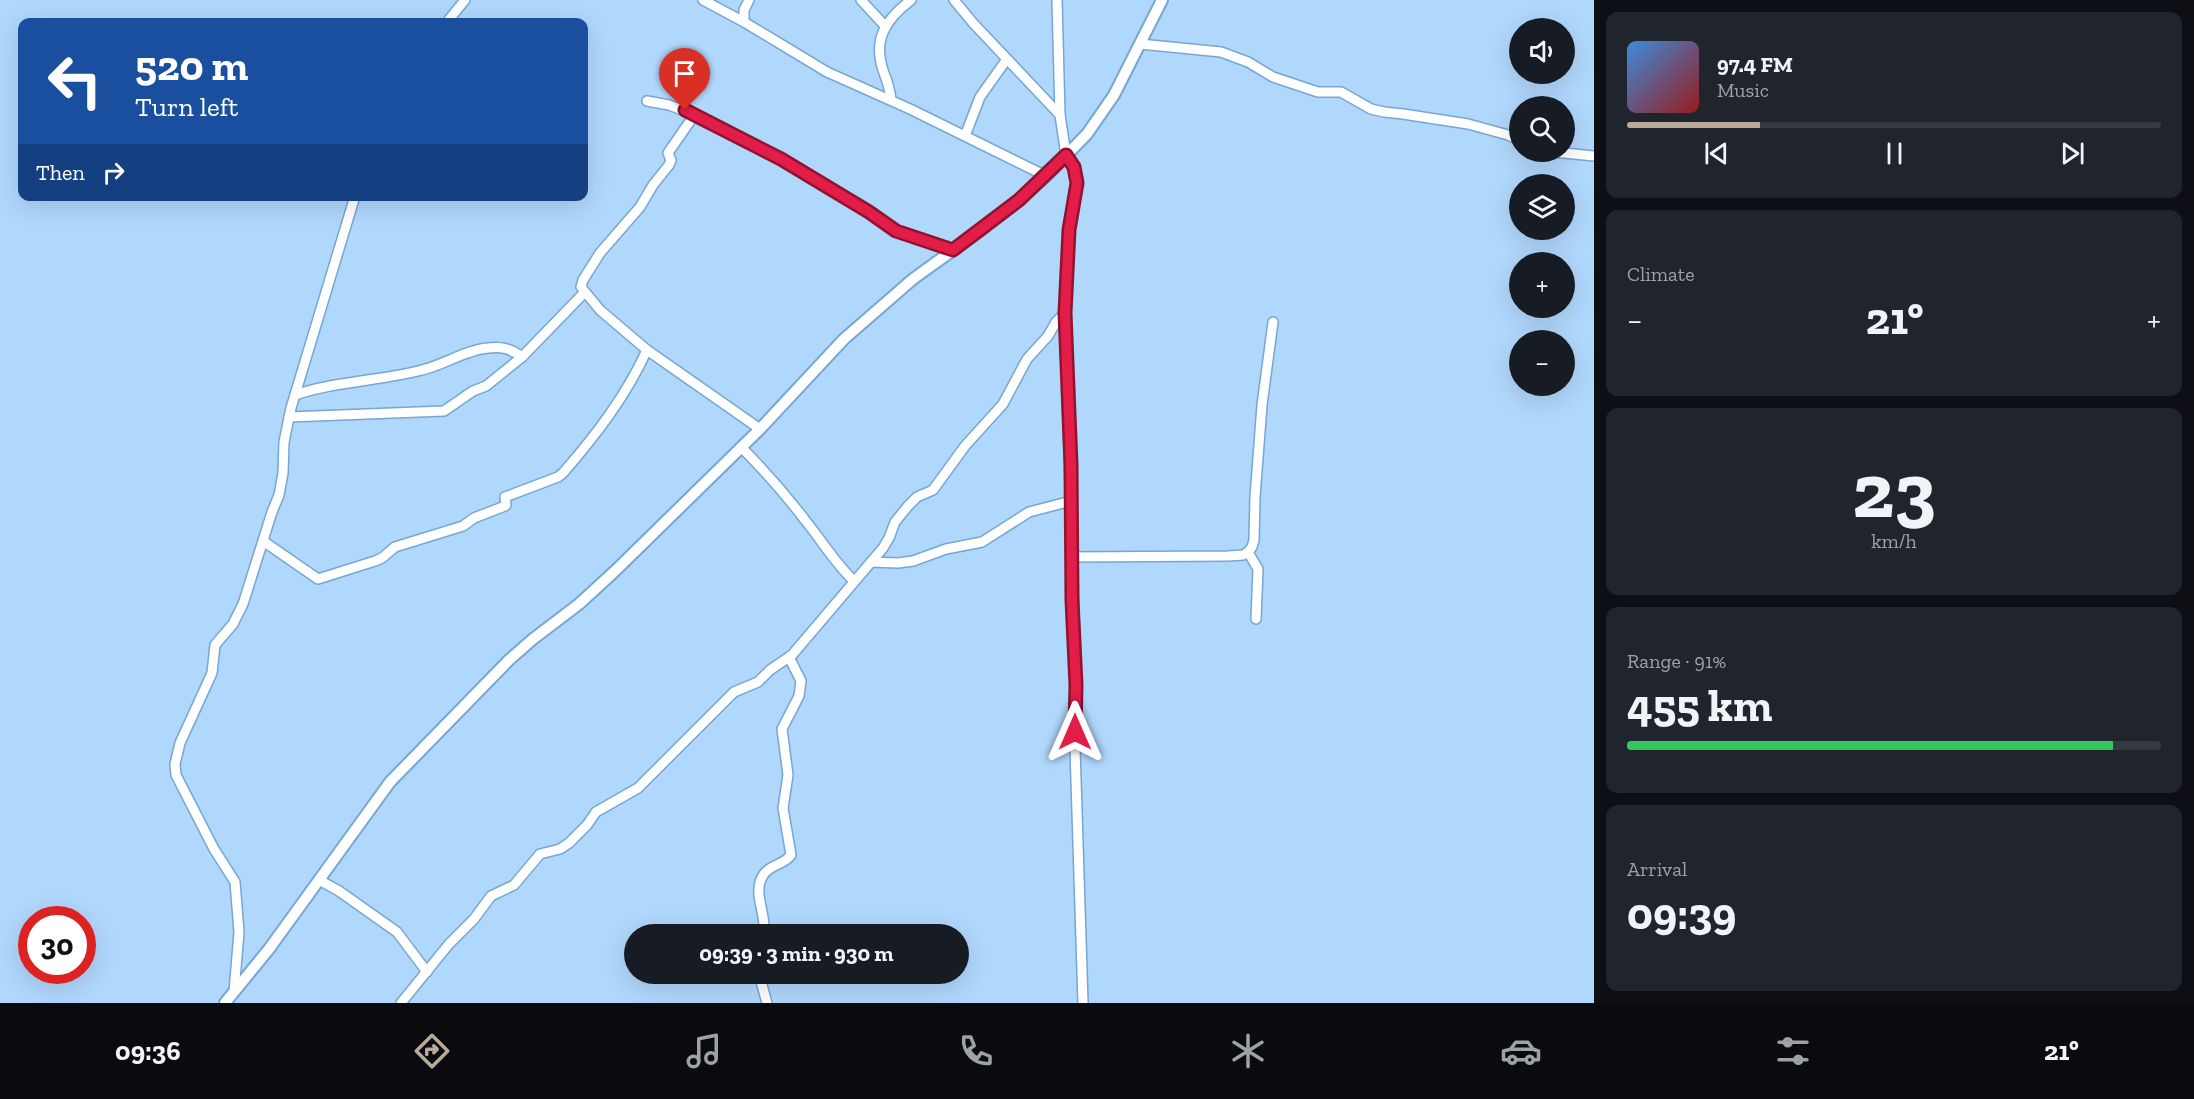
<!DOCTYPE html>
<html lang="en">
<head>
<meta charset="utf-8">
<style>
	:root { --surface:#171b24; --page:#20242c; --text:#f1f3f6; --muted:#9ea1a6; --line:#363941; --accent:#b9aa9a }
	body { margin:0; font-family:"Zilla Slab",serif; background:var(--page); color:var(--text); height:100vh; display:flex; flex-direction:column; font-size:22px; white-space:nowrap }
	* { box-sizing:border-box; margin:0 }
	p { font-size:20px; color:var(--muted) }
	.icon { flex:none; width:33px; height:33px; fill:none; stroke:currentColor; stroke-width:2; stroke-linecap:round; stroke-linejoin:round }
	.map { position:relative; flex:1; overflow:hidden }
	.drawer { display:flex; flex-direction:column; gap:12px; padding:12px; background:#0d0f14; width:600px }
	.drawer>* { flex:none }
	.hud { position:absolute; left:18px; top:18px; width:570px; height:183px; border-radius:12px; box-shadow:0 6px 24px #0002; background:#1a4fa0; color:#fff; overflow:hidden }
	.buttons { position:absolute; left:1509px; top:18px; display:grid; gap:12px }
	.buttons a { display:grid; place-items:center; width:66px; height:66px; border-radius:50%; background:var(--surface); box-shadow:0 6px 24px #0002; font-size:30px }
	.speed { position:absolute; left:18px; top:906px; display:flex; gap:12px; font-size:30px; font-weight:700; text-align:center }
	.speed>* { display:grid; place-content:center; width:78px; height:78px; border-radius:50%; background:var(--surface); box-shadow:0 6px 24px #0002; line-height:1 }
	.speed .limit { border:9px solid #d22; background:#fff; color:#111 }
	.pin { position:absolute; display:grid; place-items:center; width:51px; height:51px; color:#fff; margin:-62px -26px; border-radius:50% 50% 50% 0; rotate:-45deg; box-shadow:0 0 6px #0007 }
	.pin .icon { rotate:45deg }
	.me { position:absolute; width:66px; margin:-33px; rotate:0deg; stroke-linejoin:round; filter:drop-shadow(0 0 4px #0008) }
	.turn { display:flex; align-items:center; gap:21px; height:126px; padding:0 18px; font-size:27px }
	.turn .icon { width:78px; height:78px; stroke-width:2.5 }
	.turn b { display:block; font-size:42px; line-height:51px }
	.then { display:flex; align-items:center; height:57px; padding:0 18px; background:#0003; gap:12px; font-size:22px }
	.big { font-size:45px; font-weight:800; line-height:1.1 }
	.drawer .tile { flex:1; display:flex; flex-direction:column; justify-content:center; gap:9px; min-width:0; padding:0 21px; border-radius:12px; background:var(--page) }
	.drawer .dial { align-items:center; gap:0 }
	.dial b { font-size:78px; line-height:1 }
	.song { display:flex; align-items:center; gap:18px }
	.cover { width:72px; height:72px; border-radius:9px; background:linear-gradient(135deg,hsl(210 70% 55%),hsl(0 70% 35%)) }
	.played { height:6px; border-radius:3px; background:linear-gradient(90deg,var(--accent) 25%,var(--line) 25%) }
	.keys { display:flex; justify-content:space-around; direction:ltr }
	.heat { display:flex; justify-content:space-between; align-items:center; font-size:33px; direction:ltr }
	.charge { height:9px; border-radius:4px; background:linear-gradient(90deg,#34c759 91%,var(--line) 0) }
	.trip { position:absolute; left:624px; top:924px; width:345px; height:60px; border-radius:30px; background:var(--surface); box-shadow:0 6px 24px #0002; font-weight:800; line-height:60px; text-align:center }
	.tab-bar { display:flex; height:96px; justify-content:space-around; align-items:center; background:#090b0e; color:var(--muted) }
	.tab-bar .icon { width:42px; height:42px }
	.tab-bar .active { color:var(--accent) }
	.tab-bar b { font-size:27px; color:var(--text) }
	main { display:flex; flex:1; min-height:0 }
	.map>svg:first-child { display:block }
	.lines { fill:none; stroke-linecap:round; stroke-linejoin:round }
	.minor-casing { stroke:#76a6d3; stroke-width:12 }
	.tertiary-casing { stroke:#76a6d3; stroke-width:14 }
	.minor { stroke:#fff; stroke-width:9 }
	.tertiary { stroke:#fff; stroke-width:10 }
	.route-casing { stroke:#92132f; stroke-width:15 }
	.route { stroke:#e11d48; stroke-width:10 }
</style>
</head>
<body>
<main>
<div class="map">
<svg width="1594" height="1003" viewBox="0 0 1594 1003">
	<rect width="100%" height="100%" fill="#b0d7fc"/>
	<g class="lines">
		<defs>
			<g id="minor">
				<path d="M 703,0 L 744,22 L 827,72 L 910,109 L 1046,176"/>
				<path d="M 861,0 L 885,26"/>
				<path d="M 954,0 L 973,23 L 1060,115"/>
				<path d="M 1057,0 L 1060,115 L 1066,155 L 1074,167 L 1077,183 L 1069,230 L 1065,313 L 1076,685 L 1074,716 L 1083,1003"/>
				<path d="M 447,22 L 465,0"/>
				<path d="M 744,22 L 744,10 L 749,0"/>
				<path d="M 1140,44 L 1221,52 L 1248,62 L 1273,77 L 1318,92 L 1341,92 L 1371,109 L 1384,112 L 1403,114 L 1468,124 L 1508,135 L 1520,140"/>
				<path d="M 891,100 C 890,90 888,83 884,73 C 872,40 885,20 911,0"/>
				<path d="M 647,101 L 669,105 L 700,117 L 738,138 L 781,159 L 869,212 L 896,231 L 953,250"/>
				<path d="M 695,114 L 668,153 L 671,160 L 669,165 L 653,185 L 640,207 L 600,253 L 583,280 L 581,287 L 600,310 L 647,350 L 760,429"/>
				<path d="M 965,136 L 980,97 L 1007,59"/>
				<path d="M 1554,152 L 1594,156"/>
				<path d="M 295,395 C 336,381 380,381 422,370 C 444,365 465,350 488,348 C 502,346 511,349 522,357"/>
				<path d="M 289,417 L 444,411 L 473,391 L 486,386 L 522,357 L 584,293"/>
				<path d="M 741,447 C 764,470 786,495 805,520 C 822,541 835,563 854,581"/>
				<path d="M 263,541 L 318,579 L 375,561 L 382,558 L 395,547 L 463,526 L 474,518 L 505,506 L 506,505 L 505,497 L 558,477 L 563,473 C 596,435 626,396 647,350"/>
				<path d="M 1248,552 L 1258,569 L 1256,619"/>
				<path d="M 1071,557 L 1228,556 L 1243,555 L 1248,552 L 1252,547 L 1254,540 L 1255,497 L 1262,405 L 1273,322"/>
				<path d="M 871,562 L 898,563 L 913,561 L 946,549 L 982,542 L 1029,512 L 1071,501"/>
				<path d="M 319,880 L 339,891 L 397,932 L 427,972"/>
				<path d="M 764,934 C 767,915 751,891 764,874 C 771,864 784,865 791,855 L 783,808 L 788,775 L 782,729 L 799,696 L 801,681 L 789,657"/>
				<path d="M 759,974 L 767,1003"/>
				<path d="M 234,992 L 239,932 L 235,882 L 214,849 L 176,775 L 175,764 L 180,743 L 212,673 L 215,645 L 233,624 L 243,604 L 272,512 L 279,495 L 283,473 L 284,442 L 291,408 L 355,196"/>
				<path d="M 401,1003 L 449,944 L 474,919 L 491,896 L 514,885 L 540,854 L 560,849 L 569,843 L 587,825 L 596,812 L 638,788 L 734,692 L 758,682 L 770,670 L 792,655 L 883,548 L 889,538 L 895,522 L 908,506 L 917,497 L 933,490 L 965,446 L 1003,404 L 1027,359 L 1048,336 L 1056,322 L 1065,313"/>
			</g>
			<path id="tertiary" d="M 225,1003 L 269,949 L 390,782 L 509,660 L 533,639 L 579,604 L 615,571 L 760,429 L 844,339 L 913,279 L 981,230 L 1019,200 L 1046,176 L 1087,134 L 1114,95 L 1162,0"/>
		</defs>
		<use href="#minor" class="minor-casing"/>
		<use href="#tertiary" class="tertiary-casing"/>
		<use href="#minor" class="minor"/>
		<use href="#tertiary" class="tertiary"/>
	</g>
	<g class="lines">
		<defs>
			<path id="route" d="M 685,110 L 781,159 L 869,212 L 896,231 L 953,250 L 1019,200 L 1066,155 L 1074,167 L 1077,183 L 1069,230 L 1065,313 L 1071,465 L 1072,600 L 1076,685 L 1075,732"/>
		</defs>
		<use href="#route" class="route-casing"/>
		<use href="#route" class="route"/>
	</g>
</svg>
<div class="buttons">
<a><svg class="icon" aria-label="sound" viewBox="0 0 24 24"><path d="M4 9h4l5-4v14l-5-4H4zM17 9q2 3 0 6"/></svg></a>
<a><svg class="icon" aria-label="search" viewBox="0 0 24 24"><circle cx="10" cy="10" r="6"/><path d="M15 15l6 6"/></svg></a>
<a><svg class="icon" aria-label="layers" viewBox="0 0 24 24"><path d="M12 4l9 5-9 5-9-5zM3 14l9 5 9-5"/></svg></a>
<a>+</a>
<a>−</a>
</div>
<div class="speed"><div class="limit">30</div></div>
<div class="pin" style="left:685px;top:110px;background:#d93025"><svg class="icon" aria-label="arrive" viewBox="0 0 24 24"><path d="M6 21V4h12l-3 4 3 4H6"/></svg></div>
<svg class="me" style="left:1075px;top:732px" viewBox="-20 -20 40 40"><path d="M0-17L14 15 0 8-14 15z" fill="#e11d48" stroke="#fff" stroke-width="4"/></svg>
<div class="trip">09:39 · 3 min · 930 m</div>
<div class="hud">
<div class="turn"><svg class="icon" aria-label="left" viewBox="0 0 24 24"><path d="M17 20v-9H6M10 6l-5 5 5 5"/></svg><div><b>520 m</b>Turn left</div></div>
<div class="then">Then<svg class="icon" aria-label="right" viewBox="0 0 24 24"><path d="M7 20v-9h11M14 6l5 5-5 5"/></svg></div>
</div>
</div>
<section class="drawer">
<div class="tile">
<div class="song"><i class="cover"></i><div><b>97.4 FM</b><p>Music</p></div></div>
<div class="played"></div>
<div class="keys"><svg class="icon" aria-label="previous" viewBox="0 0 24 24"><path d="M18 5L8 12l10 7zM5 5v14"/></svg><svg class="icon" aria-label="pause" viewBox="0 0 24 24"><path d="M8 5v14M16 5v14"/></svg><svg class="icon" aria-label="next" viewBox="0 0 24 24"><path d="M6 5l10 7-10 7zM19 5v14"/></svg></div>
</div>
<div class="tile"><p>Climate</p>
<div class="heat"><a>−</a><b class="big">21°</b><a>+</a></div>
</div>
<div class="tile dial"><b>23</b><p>km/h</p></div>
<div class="tile"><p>Range · 91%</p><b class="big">455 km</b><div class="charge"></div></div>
<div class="tile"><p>Arrival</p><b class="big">09:39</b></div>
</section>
</main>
<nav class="tab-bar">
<b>09:36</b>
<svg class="icon active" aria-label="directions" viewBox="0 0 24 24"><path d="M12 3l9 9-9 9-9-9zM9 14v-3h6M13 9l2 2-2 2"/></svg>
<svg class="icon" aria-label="music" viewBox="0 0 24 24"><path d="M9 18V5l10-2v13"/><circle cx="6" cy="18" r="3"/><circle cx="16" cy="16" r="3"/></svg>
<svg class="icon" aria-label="phone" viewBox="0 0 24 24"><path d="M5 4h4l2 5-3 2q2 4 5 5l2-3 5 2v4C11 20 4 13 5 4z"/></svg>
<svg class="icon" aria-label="climate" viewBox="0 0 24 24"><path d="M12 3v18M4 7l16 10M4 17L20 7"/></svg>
<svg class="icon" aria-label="car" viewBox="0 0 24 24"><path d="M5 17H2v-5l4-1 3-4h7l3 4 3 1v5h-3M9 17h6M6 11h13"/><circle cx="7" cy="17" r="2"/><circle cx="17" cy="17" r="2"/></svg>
<svg class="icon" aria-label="filters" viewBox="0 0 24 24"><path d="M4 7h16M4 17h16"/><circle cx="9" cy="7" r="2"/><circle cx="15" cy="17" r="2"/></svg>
<b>21°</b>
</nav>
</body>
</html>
